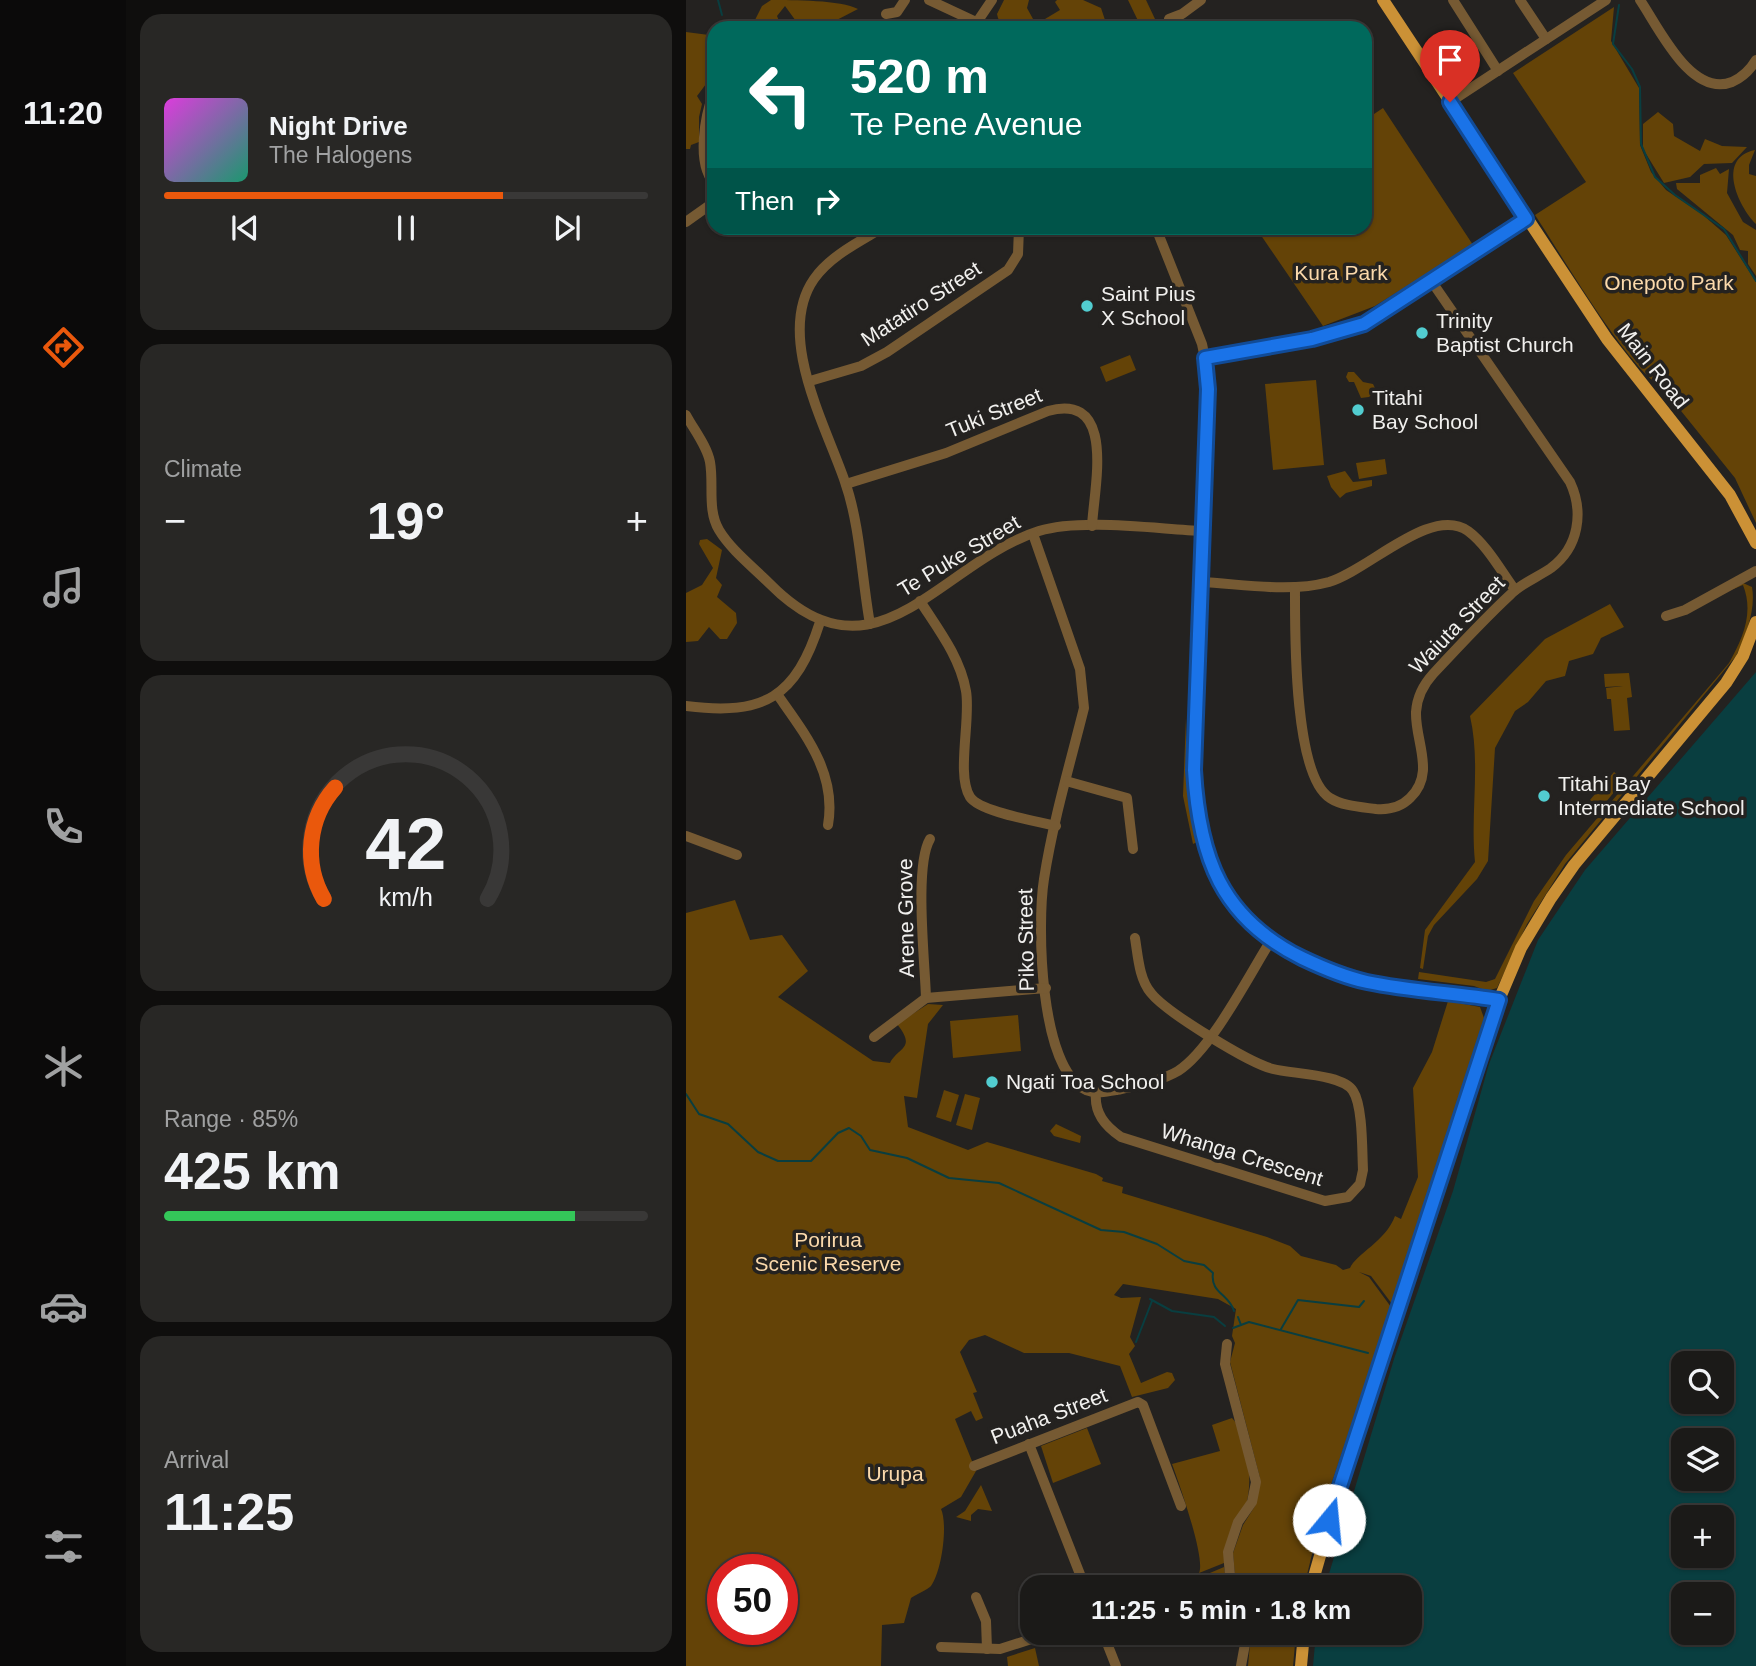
<!DOCTYPE html>
<html lang="en">
<head>
<meta charset="utf-8">
<style>
	:root { --surface:#1b1a18; --page:#282725; --text:#f1f3f6; --muted:#a0a1a2; --line:#393837; --accent:#ea580c }
	body { margin:0; font-family:Arial,sans-serif; background:var(--page); color:var(--text); height:100vh; display:flex; flex-direction:column; font-size:26px; white-space:nowrap }
	* { box-sizing:border-box; margin:0 }
	p { font-size:23px; color:var(--muted) }
	.icon { flex:none; width:38px; height:38px; fill:none; stroke:currentColor; stroke-width:2; stroke-linecap:round; stroke-linejoin:round }
	.map { position:relative; flex:1; overflow:hidden }
	.drawer { display:flex; flex-direction:column; gap:14px; padding:14px; background:#0f0e0d; width:560px }
	.drawer>* { flex:none }
	.guide { position:absolute; left:21px; top:21px; width:665px; height:214px; border-radius:21px; box-shadow:0 2px 5px #0004,0 0 0 2px var(--line); background:#00695c; color:#fff; overflow:hidden }
	.fabs { position:absolute; left:985px; top:1351px; display:grid; gap:14px }
	.fabs a { display:grid; place-items:center; width:63px; height:63px; border-radius:14px; background:var(--surface); box-shadow:0 2px 5px #0004,0 0 0 2px var(--line); font-size:35px }
	.speed { position:absolute; left:21px; top:1554px; display:flex; gap:14px; font-size:35px; font-weight:700; text-align:center }
	.speed>* { display:grid; place-content:center; width:91px; height:91px; border-radius:50%; background:var(--surface); box-shadow:0 2px 5px #0004,0 0 0 2px var(--line); line-height:1 }
	.speed .limit { border:10px solid #d22; background:#fff; color:#111 }
	.pin { position:absolute; display:grid; place-items:center; width:60px; height:60px; color:#fff; margin:-72px -30px; border-radius:50% 50% 50% 0; rotate:-45deg; box-shadow:0 0 7px #0007 }
	.pin .icon { rotate:45deg }
	.me { position:absolute; width:77px; margin:-38px; rotate:17deg; stroke-linejoin:round; filter:drop-shadow(0 0 5px #0008) }
	.turn { display:flex; align-items:center; gap:24px; height:147px; padding:0 28px; font-size:32px }
	.turn .icon { width:91px; height:91px; stroke-width:2.5 }
	.turn b { display:block; font-size:49px; line-height:60px }
	.then { display:flex; align-items:center; height:66px; padding:0 28px; background:#0003; gap:14px; font-size:26px }
	.big { font-size:52px; font-weight:700; line-height:1.1 }
	.drawer .card { flex:1; display:flex; flex-direction:column; justify-content:center; gap:10px; min-width:0; padding:0 24px; border-radius:21px; background:var(--page) }
	.drawer .dial { align-items:center; gap:0 }
	.dial svg { height:182px; overflow:visible; fill:none; stroke:var(--line); stroke-width:7; stroke-linecap:round; text-anchor:middle }
	.dial text { fill:var(--text); stroke:none }
	.song { display:flex; align-items:center; gap:21px }
	.cover { width:84px; height:84px; border-radius:10px; background:linear-gradient(135deg,hsl(300 70% 55%),hsl(160 70% 35%)) }
	.played { height:7px; border-radius:4px; background:linear-gradient(90deg,var(--accent) 70%,var(--line) 70%) }
	.keys { display:flex; justify-content:space-around; direction:ltr }
	.heat { display:flex; justify-content:space-between; align-items:center; font-size:38px; direction:ltr }
	.charge { height:10px; border-radius:5px; background:linear-gradient(90deg,#34c759 85%,var(--line) 0) }
	.trip { position:absolute; left:334px; top:1575px; width:402px; height:70px; border-radius:21px; background:var(--surface); box-shadow:0 2px 5px #0004,0 0 0 2px var(--line); font-weight:700; line-height:70px; text-align:center }
	main { display:flex; flex:1; min-height:0 }
	.dock { display:flex; flex-direction:column; width:126px; justify-content:space-around; align-items:center; background:#0b0a0a; color:var(--muted) }
	.dock .icon { width:49px; height:49px }
	.dock .selected { color:var(--accent) }
	.dock b { font-size:32px; color:var(--text) }
	.map>svg:first-child { display:block }
	.green { fill:#644307; fill-rule:evenodd }
	.water { fill:#093e40; fill-rule:evenodd }
	.lines { fill:none; stroke-linecap:round; stroke-linejoin:round }
	.stream { stroke:#093e40; stroke-width:2 }
	.minor { stroke:#765a33; stroke-width:10 }
	.major { stroke:#cb9136; stroke-width:12 }
	.route-casing { stroke:#114b97; stroke-width:18 }
	.route { stroke:#1a73e8; stroke-width:12 }
	.poi-dot { fill:#52cdd0; stroke:#242220; stroke-width:2.5 }
	.labels { text-anchor:middle; stroke-width:7; stroke-linejoin:round; paint-order:stroke }
	.park-label { font-size:21px; fill:#fbd9ab; stroke:#242220 }
	.poi-label { font-size:21px; fill:#f1f0ee; stroke:#242220; text-anchor:start }
	.street-label { font-size:21px; fill:#f1f0ee; stroke:#242220 }
</style>
</head>
<body>
<main>
<nav class="dock">
<b>11:20</b>
<svg class="icon selected" aria-label="directions" viewBox="0 0 24 24"><path d="M12 3l9 9-9 9-9-9zM9 14v-3h6M13 9l2 2-2 2"/></svg>
<svg class="icon" aria-label="music" viewBox="0 0 24 24"><path d="M9 18V5l10-2v13"/><circle cx="6" cy="18" r="3"/><circle cx="16" cy="16" r="3"/></svg>
<svg class="icon" aria-label="phone" viewBox="0 0 24 24"><path d="M5 4h4l2 5-3 2q2 4 5 5l2-3 5 2v4C11 20 4 13 5 4z"/></svg>
<svg class="icon" aria-label="climate" viewBox="0 0 24 24"><path d="M12 3v18M4 7l16 10M4 17L20 7"/></svg>
<svg class="icon" aria-label="car" viewBox="0 0 24 24"><path d="M5 17H2v-5l4-1 3-4h7l3 4 3 1v5h-3M9 17h6M6 11h13"/><circle cx="7" cy="17" r="2"/><circle cx="17" cy="17" r="2"/></svg>
<svg class="icon" aria-label="filters" viewBox="0 0 24 24"><path d="M4 7h16M4 17h16"/><circle cx="9" cy="7" r="2"/><circle cx="15" cy="17" r="2"/></svg>
</nav>
<section class="drawer">
<div class="card">
<div class="song"><i class="cover"></i><div><b>Night Drive</b><p>The Halogens</p></div></div>
<div class="played"></div>
<div class="keys"><svg class="icon" aria-label="previous" viewBox="0 0 24 24"><path d="M18 5L8 12l10 7zM5 5v14"/></svg><svg class="icon" aria-label="pause" viewBox="0 0 24 24"><path d="M8 5v14M16 5v14"/></svg><svg class="icon" aria-label="next" viewBox="0 0 24 24"><path d="M6 5l10 7-10 7zM19 5v14"/></svg></div>
</div>
<div class="card"><p>Climate</p>
<div class="heat"><a>−</a><b class="big">19°</b><a>+</a></div>
</div>
<div class="card dial"><svg viewBox="0 0 100 80">
<path d="M14 69A42 42 0 1 1 86 69"/>
<path d="M14 69A42 42 0 0 1 19 20" stroke="#ea580c"/>
<text x="50" y="56" font-size="32" font-weight="700">42</text>
<text x="50" y="72" font-size="11">km/h</text>
</svg></div>
<div class="card"><p>Range · 85%</p><b class="big">425 km</b><div class="charge"></div></div>
<div class="card"><p>Arrival</p><b class="big">11:25</b></div>
</section>
<div class="map">
<svg width="1070" height="1666" viewBox="0 0 1070 1666">
	<rect width="100%" height="100%" fill="#242220"/>
	<g class="green">
		<path d="M 85,0 C 107,0 155,0 172,9 L 143,24 L 115,28 L 99,6 L 91,16 L 96,28 L 65,28 L 76,6 Z"/>
		<path d="M 318,0 L 343,0 L 341,8 L 352,28 C 337,28 314,33 311,14 Z"/>
		<path d="M 371,0 L 397,0 L 415,8 L 419,20 C 407,30 390,32 378,22 L 369,28 L 357,28 L 354,22 L 374,10 L 369,2 Z"/>
		<path d="M 442,0 L 460,0 L 469,19 L 455,27 Z"/>
		<path d="M 928,7 L 925,41 L 953,88 L 954,145 L 965,172 L 980,190 L 1017,215 L 1040,235 L 1070,282 L 1070,523 L 1049,478 L 975,386 C 942,369 873,251 849,215 L 900,182 L 827,73 Z"/>
		<path d="M 0,32 L 23,35 L 20,84 L 11,96 L 16,104 L 13,117 L 13,142 L 5,145 L 4,149 L 0,149 Z"/>
		<path d="M 697,108 L 787,245 L 689,306 L 637,326 L 570,228 L 679,228 L 679,120 Z"/>
		<path d="M 972,112 L 987,124 L 988,136 L 1014,151 L 1019,139 L 1036,146 L 1061,147 L 1046,163 L 1018,164 L 1004,177 L 978,183 L 957,149 L 957,124 Z"/>
		<path d="M 1069,150 L 1063,165 L 1063,174 L 1070,176 L 1070,224 C 1052,206 1030,158 1069,150 Z"/>
		<path d="M 1030,168 L 1034,174 L 1043,169 L 1041,193 L 1057,222 L 1070,230 L 1070,276 L 1062,264 L 1062,251 L 1054,250 L 1047,235 L 991,189 L 990,183 L 1014,183 L 1014,175 Z"/>
		<path d="M 444,355 L 450,370 L 420,382 L 414,367 Z"/>
		<path d="M 662,372 L 668,372 L 677,382 L 687,384 L 690,390 L 683,397 L 675,398 L 668,382 L 663,382 L 660,377 Z"/>
		<path d="M 630,380 L 638,465 L 587,470 L 579,384 Z"/>
		<path d="M 699,459 L 701,474 L 673,479 L 670,463 Z"/>
		<path d="M 659,471 L 667,482 L 686,480 L 686,486 L 660,493 L 654,498 L 645,487 L 641,476 Z"/>
		<path d="M 21,539 L 36,550 L 30,578 L 36,585 L 31,597 L 50,613 L 51,623 L 41,639 L 34,639 L 23,627 L 12,641 L 0,642 L 0,593 L 16,585 L 27,568 L 13,544 L 14,540 Z"/>
		<path d="M 1057,583 L 1066,587 C 1070,609 1060,636 1050,656 L 879,864 L 841,924 L 811,988 L 801,991 L 788,986 L 732,979 L 733,972 L 800,982 L 809,979 L 848,901 L 880,855 L 1043,663 C 1057,638 1068,613 1057,585 L 1045,590 Z"/>
		<path d="M 924,604 L 938,627 L 915,638 L 907,654 L 883,661 L 879,676 L 860,681 L 842,702 L 829,711 L 809,748 L 802,861 L 791,879 L 748,925 L 742,936 L 737,969 L 734,968 L 739,930 L 789,862 C 784,812 795,764 784,716 L 859,639 Z"/>
		<path d="M 943,673 L 946,697 L 941,698 L 944,730 L 928,731 L 925,699 L 921,699 L 920,688 L 937,686 L 919,687 L 918,674 Z"/>
		<path d="M 500,718 L 501,782 L 513,841 L 507,844 L 497,796 Z"/>
		<path d="M 928,772 L 938,780 L 915,808 L 904,800 Z"/>
		<path d="M 49,900 L 64,940 L 96,935 L 122,971 L 92,997 L 187,1061 L 204,1063 C 212,1047 231,1049 211,1024 L 242,1004 L 257,1005 L 242,1024 L 231,1098 L 218,1096 L 222,1127 L 282,1150 L 301,1142 L 410,1174 L 417,1178 L 416,1181 L 437,1187 L 436,1193 L 581,1237 L 604,1246 L 615,1256 L 650,1265 L 657,1270 L 664,1268 C 670,1254 700,1241 709,1216 L 715,1219 L 732,1177 L 727,1088 L 746,1052 L 762,1001 L 794,1007 L 798,1018 L 774,1099 L 706,1304 L 685,1276 L 673,1272 L 683,1277 L 705,1307 L 637,1509 L 618,1587 L 550,1587 L 547,1553 L 557,1525 L 569,1506 L 574,1478 L 544,1362 L 549,1343 L 546,1336 L 550,1309 L 532,1299 L 437,1284 L 428,1295 L 435,1298 L 455,1297 L 444,1337 L 449,1346 L 443,1354 L 455,1383 L 481,1372 L 486,1373 L 489,1380 L 482,1388 L 446,1397 L 434,1366 L 383,1353 L 338,1353 L 299,1335 L 283,1340 L 274,1352 L 291,1392 L 287,1393 L 297,1418 L 290,1421 L 285,1411 L 269,1419 L 290,1471 L 275,1497 L 255,1509 C 262,1524 256,1571 245,1586 C 241,1590 231,1594 225,1598 L 218,1623 L 196,1625 L 195,1666 L 0,1666 L 0,913 ZM 37,1570 L 96,1570 L 96,1629 L 37,1629 Z"/>
		<path d="M 332,1015 L 335,1051 L 267,1058 L 264,1021 Z"/>
		<path d="M 258,1090 L 273,1095 L 265,1122 L 250,1117 Z"/>
		<path d="M 279,1094 L 294,1098 L 286,1130 L 270,1125 Z"/>
		<path d="M 370,1124 L 395,1136 L 394,1143 L 368,1136 L 364,1131 Z"/>
		<path d="M 546,1418 C 554,1427 556,1435 559,1447 C 571,1497 556,1517 538,1563 L 513,1573 C 520,1559 493,1483 486,1464 L 534,1451 L 526,1425 Z"/>
		<path d="M 401,1428 L 415,1464 L 367,1483 L 355,1446 Z"/>
		<path d="M 295,1485 L 306,1511 L 292,1509 L 285,1515 L 285,1521 L 270,1517 L 279,1511 Z"/>
		<path d="M 538,1567 L 541,1587 L 509,1587 L 508,1583 L 513,1581 L 512,1578 Z"/>
		<path d="M 565,1633 L 610,1633 L 607,1666 L 562,1666 Z"/>
		<path d="M 349,1648 L 353,1666 L 322,1666 L 321,1657 Z"/>
	</g>
	<path class="water" d="M 1070,672 L 1070,1666 L 627,1666 L 630,1633 L 724,1633 L 724,1587 L 639,1587 L 708,1359 L 767,1191 L 803,1064 L 852,940 L 899,870 ZM 998,1363 L 1036,1363 L 1036,1402 L 998,1402 ZM 998,1440 L 1036,1440 L 1036,1479 L 998,1479 ZM 998,1517 L 1036,1517 L 1036,1556 L 998,1556 ZM 998,1594 L 1036,1594 L 1036,1633 L 998,1633 Z"/>
	<g class="lines">
		<g class="stream">
			<path d="M 32,0 L 36,15"/>
			<path d="M 933,5 L 927,44 L 946,69 L 954,87 L 955,144 L 969,177 L 989,195 L 1038,229 L 1070,281"/>
			<path d="M 0,1094 L 13,1114 L 42,1124 L 72,1152 L 92,1161 L 125,1161 L 152,1133 L 163,1128 L 175,1136 L 184,1150 L 221,1158 L 263,1178 L 313,1183 L 415,1230 L 438,1232 L 471,1244 L 498,1261 L 518,1265 L 527,1273 C 524,1293 543,1294 548,1311"/>
			<path d="M 464,1299 L 486,1311 L 528,1317 L 539,1326"/>
			<path d="M 552,1317 L 555,1325"/>
			<path d="M 547,1328 L 563,1322 L 682,1353"/>
			<path d="M 595,1329 L 612,1300 L 673,1307 L 678,1301"/>
			<path d="M 450,1342 L 466,1301"/>
		</g>
		<g class="minor">
			<path d="M 243,0 L 303,28"/>
			<path d="M 767,0 L 812,71"/>
			<path d="M 834,0 L 860,39"/>
			<path d="M 954,0 C 973,28 1005,98 1046,82 C 1057,77 1064,70 1070,60"/>
			<path d="M 200,14 L 211,12 L 219,0"/>
			<path d="M 483,19 L 496,14 L 515,0"/>
			<path d="M 287,28 L 306,0"/>
			<path d="M 28,92 C 19,115 10,163 28,183"/>
			<path d="M 764,102 L 920,0"/>
			<path d="M 0,222 L 28,202"/>
			<path d="M 470,228 L 516,344 L 522,373 L 508,770 C 511,826 526,893 570,931 C 583,943 600,950 616,958 C 637,968 658,977 681,982 C 724,991 770,993 813,1000"/>
			<path d="M 519,358 L 626,339 L 678,323 L 840,219"/>
			<path d="M 124,381 L 175,366 L 201,352 L 322,270 L 332,254 L 333,228"/>
			<path d="M 0,415 C 8,430 21,446 24,462 C 28,484 21,510 33,530 C 45,550 67,567 84,584 C 190,691 253,563 353,531 C 396,518 470,529 517,531"/>
			<path d="M 160,484 L 260,453 L 362,411 C 431,392 408,487 406,526"/>
			<path d="M 347,534 L 394,669 L 398,708 C 384,764 367,821 358,879 C 351,923 353,1069 400,1090 C 410,1094 420,1092 431,1090 C 452,1085 473,1082 492,1071 C 525,1050 562,977 584,942"/>
			<path d="M 515,582 C 556,584 603,593 643,582 C 683,570 745,505 782,531 C 801,545 815,571 829,590"/>
			<path d="M 609,587 C 609,628 607,775 644,798 C 656,806 675,807 690,809 C 703,810 715,807 724,798 C 750,773 729,742 730,712 C 731,697 737,685 747,674 C 772,647 798,619 825,594 C 836,583 852,577 865,568 C 893,547 898,512 884,482 L 746,282"/>
			<path d="M 234,601 C 252,629 274,657 280,691 C 285,719 270,775 284,797 C 294,812 351,821 370,826"/>
			<path d="M 980,616 L 999,610 L 1070,571"/>
			<path d="M 184,624 C 176,580 174,524 159,482 C 140,426 89,335 128,279 C 144,256 173,242 196,228"/>
			<path d="M 91,694 C 119,734 151,773 142,825"/>
			<path d="M 0,706 C 79,716 110,697 134,622"/>
			<path d="M 380,781 L 441,798 L 447,849"/>
			<path d="M 0,836 L 51,855"/>
			<path d="M 240,998 C 239,962 228,866 244,839"/>
			<path d="M 188,1037 L 240,998 L 360,988"/>
			<path d="M 410,1093 C 408,1113 419,1126 435,1137 L 639,1201 L 662,1197 L 674,1184 L 677,1170 C 676,1151 677,1106 667,1091 C 657,1074 606,1074 587,1069 C 563,1063 480,1012 465,993 C 453,979 452,956 449,938"/>
			<path d="M 541,1344 L 539,1364 L 570,1482 L 566,1502 L 552,1522 L 542,1552 L 545,1587"/>
			<path d="M 343,1444 L 399,1587"/>
			<path d="M 288,1466 L 452,1402 L 457,1405 L 495,1506"/>
			<path d="M 481,1587 L 503,1578"/>
			<path d="M 290,1597 L 300,1621 L 301,1649"/>
			<path d="M 417,1633 L 430,1666"/>
			<path d="M 255,1647 L 314,1649 L 364,1633"/>
			<path d="M 555,1666 L 561,1633"/>
		</g>
		<g class="major">
			<path d="M 697,0 L 921,339 L 1044,495 L 1070,543"/>
			<path d="M 625,1587 L 662,1459 L 813,1000 L 835,948 L 865,898 L 888,865 L 1040,683 L 1057,656 L 1070,622"/>
			<path d="M 615,1666 L 618,1633"/>
		</g>
	</g>
	<g class="lines">
		<defs>
			<path id="route" d="M 643,1520 L 813,1000 C 770,993 724,991 681,982 C 658,977 637,968 616,958 C 535,918 513,857 508,770 L 522,389 L 519,358 L 626,339 L 678,324 L 840,219 L 764,102"/>
		</defs>
		<use href="#route" class="route-casing"/>
		<use href="#route" class="route"/>
	</g>
	<g class="poi-dot">
		<circle cx="401" cy="306" r="7"/>
		<circle cx="736" cy="333" r="7"/>
		<circle cx="672" cy="410" r="7"/>
		<circle cx="858" cy="796" r="7"/>
		<circle cx="306" cy="1082" r="7"/>
	</g>
	<g class="labels">
		<g class="park-label">
			<text x="655" y="280">Kura Park</text>
			<text x="983" y="290">Onepoto Park</text>
			<text x="142" y="1247">Porirua<tspan x="142" dy="24">Scenic Reserve</tspan></text>
			<text x="209" y="1481">Urupa</text>
		</g>
		<g class="poi-label">
			<text x="415" y="301">Saint Pius<tspan x="415" dy="24">X School</tspan></text>
			<text x="750" y="328">Trinity<tspan x="750" dy="24">Baptist Church</tspan></text>
			<text x="686" y="405">Titahi<tspan x="686" dy="24">Bay School</tspan></text>
			<text x="872" y="791">Titahi Bay<tspan x="872" dy="24">Intermediate School</tspan></text>
			<text x="320" y="1089">Ngati Toa School</text>
		</g>
		<g class="street-label">
			<text transform="translate(235 304) rotate(-33)" y="7">Matatiro Street</text>
			<text transform="translate(967 366) rotate(52)" y="7">Main Road</text>
			<text transform="translate(308 413) rotate(-22)" y="7">Tuki Street</text>
			<text transform="translate(273 556) rotate(-31)" y="7">Te Puke Street</text>
			<text transform="translate(771 625) rotate(-46)" y="7">Waiuta Street</text>
			<text transform="translate(220 918) rotate(-91)" y="7">Arene Grove</text>
			<text transform="translate(340 940) rotate(-91)" y="7">Piko Street</text>
			<text transform="translate(556 1155) rotate(17)" y="7">Whanga Crescent</text>
			<text transform="translate(363 1416) rotate(-21)" y="7">Puaha Street</text>
		</g>
	</g>
</svg>
<div class="fabs">
<a><svg class="icon" aria-label="search" viewBox="0 0 24 24"><circle cx="10" cy="10" r="6"/><path d="M15 15l6 6"/></svg></a>
<a><svg class="icon" aria-label="layers" viewBox="0 0 24 24"><path d="M12 4l9 5-9 5-9-5zM3 14l9 5 9-5"/></svg></a>
<a>+</a>
<a>−</a>
</div>
<div class="speed"><div class="limit">50</div></div>
<div class="pin" style="left:764px;top:102px;background:#d93025"><svg class="icon" aria-label="arrive" viewBox="0 0 24 24"><path d="M6 21V4h12l-3 4 3 4H6"/></svg></div>
<svg class="me" style="left:643px;top:1520px" viewBox="-20 -20 40 40"><circle r="19" fill="#fff"/><path d="M0-13L10 11 0 6-10 11z" fill="#1a73e8"/></svg>
<div class="trip">11:25 · 5 min · 1.8 km</div>
<div class="guide">
<div class="turn"><svg class="icon" aria-label="left" viewBox="0 0 24 24"><path d="M17 20v-9H6M10 6l-5 5 5 5"/></svg><div><b>520 m</b>Te Pene Avenue</div></div>
<div class="then">Then<svg class="icon" aria-label="right" viewBox="0 0 24 24"><path d="M7 20v-9h11M14 6l5 5-5 5"/></svg></div>
</div>
</div>
</main>
</body>
</html>
